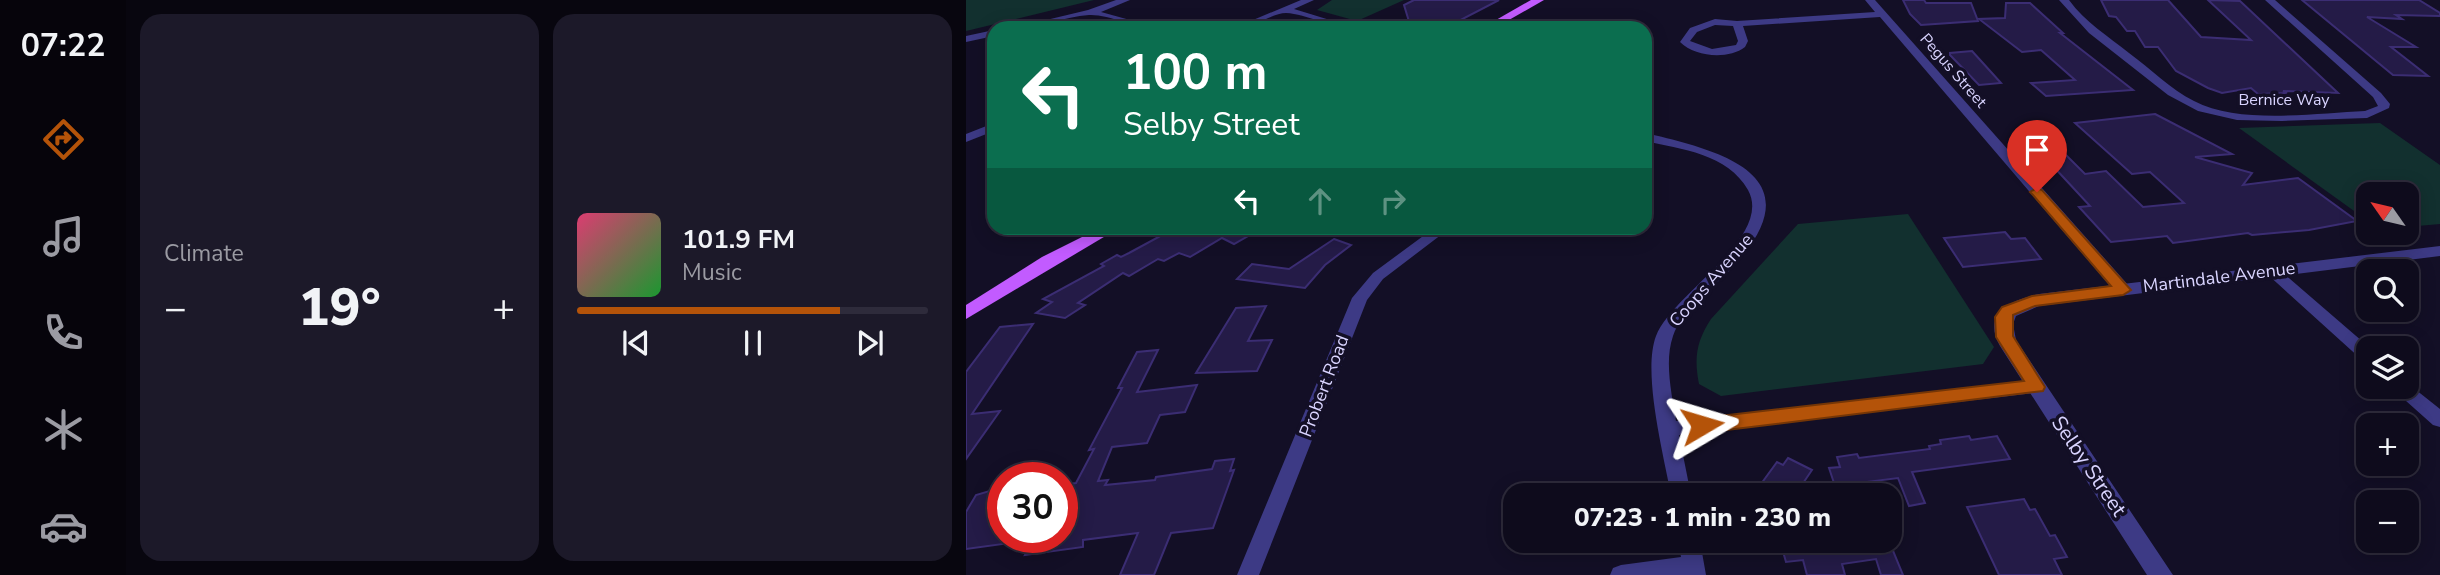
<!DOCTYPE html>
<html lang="en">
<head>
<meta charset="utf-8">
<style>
	:root { --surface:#0e0b1c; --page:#1c1929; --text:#f1f3f6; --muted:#9b9ba3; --line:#2e2b3b; --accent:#b45309 }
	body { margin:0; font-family:"Nunito Sans",sans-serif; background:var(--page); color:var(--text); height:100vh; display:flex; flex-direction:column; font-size:26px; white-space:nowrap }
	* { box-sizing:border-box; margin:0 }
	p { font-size:23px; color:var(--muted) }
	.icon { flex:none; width:38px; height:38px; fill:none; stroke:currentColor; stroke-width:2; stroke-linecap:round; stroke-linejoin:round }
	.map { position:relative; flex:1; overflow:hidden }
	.drawer { display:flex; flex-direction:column; gap:14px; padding:14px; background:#08060f; width:840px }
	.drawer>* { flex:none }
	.banner { position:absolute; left:21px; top:21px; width:665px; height:214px; border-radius:21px; box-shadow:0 4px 18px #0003,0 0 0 2px var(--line); background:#0b6e4f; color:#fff; overflow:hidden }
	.needle { width:46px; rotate:304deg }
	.tools { position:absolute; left:1390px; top:182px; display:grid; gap:14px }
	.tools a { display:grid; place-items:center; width:63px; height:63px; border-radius:14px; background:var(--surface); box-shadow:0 4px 18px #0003,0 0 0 2px var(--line); font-size:35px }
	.speed { position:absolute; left:21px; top:462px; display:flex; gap:14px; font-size:35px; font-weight:700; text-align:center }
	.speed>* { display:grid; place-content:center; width:91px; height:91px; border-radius:50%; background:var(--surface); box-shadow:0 4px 18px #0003,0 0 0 2px var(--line); line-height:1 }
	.speed .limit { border:10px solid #d22; background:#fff; color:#111 }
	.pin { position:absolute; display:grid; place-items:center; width:60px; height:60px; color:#fff; margin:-72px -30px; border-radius:50% 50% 50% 0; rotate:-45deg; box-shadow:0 0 7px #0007 }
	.pin .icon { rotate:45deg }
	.me { position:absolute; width:77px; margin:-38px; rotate:83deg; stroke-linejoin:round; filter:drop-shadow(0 0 5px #0008) }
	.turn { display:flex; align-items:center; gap:24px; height:147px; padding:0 21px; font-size:32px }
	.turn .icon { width:91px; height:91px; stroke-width:2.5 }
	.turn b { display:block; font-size:49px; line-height:60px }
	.lanes { display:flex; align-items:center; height:66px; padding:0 21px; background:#0003; justify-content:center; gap:35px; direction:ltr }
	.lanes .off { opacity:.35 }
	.big { font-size:52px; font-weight:800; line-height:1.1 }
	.drawer .tile { flex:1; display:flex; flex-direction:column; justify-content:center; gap:10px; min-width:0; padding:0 24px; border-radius:21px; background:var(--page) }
	.song { display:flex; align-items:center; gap:21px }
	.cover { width:84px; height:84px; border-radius:10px; background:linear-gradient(135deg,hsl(340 70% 55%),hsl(130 70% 35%)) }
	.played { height:7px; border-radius:4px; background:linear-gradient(90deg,var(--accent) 75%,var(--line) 75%) }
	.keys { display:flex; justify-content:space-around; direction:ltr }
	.heat { display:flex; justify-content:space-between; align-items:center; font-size:38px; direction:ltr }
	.drawer .tiles { flex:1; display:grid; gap:14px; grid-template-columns:repeat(2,1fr) }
	.trip { position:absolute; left:537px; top:483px; width:399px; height:70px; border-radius:21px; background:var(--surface); box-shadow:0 4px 18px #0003,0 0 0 2px var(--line); font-weight:800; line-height:70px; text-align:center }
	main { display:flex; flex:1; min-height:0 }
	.tabs { display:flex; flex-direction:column; width:126px; justify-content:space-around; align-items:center; background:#06040b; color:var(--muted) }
	.tabs .icon { width:49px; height:49px }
	.tabs .active { color:var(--accent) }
	.tabs b { font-size:32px; color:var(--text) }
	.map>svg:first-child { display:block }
	.green { fill:#12302f }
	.building { fill:#241b47; stroke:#3b2d73; stroke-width:2 }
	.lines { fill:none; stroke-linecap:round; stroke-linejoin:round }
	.minor { fill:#3d3a85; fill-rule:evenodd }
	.tertiary { fill:#3d3a85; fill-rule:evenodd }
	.primary { fill:#c25bff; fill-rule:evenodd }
	.route { fill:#b45309; stroke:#753606; stroke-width:2 }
	.labels { text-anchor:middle; stroke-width:7; stroke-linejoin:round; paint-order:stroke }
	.far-street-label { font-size:16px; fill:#d9d4ff; stroke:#130f26 }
	.street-label { font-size:18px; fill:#d9d4ff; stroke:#130f26 }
	.near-street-label { font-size:21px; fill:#d9d4ff; stroke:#130f26 }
</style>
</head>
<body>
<main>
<nav class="tabs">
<b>07:22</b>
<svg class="icon active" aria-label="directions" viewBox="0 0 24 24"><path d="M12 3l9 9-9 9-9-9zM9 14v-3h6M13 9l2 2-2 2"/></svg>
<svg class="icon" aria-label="music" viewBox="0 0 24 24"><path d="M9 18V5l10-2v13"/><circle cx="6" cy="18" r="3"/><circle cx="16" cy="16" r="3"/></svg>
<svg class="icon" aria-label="phone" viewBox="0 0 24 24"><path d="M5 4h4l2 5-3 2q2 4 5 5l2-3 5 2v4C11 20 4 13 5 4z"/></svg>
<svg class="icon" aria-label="climate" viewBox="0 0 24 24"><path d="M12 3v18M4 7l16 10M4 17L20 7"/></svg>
<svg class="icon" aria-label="car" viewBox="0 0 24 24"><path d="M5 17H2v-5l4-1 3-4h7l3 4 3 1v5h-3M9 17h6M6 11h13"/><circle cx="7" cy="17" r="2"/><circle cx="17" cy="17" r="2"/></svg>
</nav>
<section class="drawer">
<div class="tiles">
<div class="tile"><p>Climate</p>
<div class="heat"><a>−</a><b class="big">19°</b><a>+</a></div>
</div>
<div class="tile">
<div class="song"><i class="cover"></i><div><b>101.9 FM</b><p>Music</p></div></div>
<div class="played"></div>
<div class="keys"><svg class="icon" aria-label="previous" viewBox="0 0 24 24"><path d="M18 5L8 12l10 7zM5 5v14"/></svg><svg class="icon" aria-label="pause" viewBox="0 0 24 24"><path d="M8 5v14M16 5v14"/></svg><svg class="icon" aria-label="next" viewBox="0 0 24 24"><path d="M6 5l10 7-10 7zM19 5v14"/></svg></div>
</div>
</div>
</section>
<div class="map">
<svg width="1474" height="575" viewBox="0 0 1474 575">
	<rect width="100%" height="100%" fill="#130f26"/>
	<g class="green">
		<path d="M 0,0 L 128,0 L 0,31 Z"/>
		<path d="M 366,0 L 438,0 L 391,21 L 351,10 Z"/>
		<path d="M 1414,123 L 1474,165 L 1474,224 L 1440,227 L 1440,194 L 1402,194 L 1402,221 L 1273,128 Z"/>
		<path d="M 942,214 L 1028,347 L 1017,364 L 755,396 L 733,384 C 728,358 730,342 745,319 L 832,224 Z"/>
	</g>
	<g class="building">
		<path d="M 448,0 L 533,0 L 485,25 L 445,28 L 438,5 Z"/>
		<path d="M 937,0 L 958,0 L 960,3 L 1005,3 L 1012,21 L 955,25 L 944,14 Z"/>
		<path d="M 1135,0 L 1202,0 L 1235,37 L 1285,40 L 1242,0 L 1274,1 L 1372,93 L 1317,91 L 1321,93 L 1292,94 L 1285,88 L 1256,93 L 1242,88 L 1210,71 L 1192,47 L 1179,47 L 1169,31 L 1161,31 L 1150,17 L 1143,16 Z"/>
		<path d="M 1336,0 L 1453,0 L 1474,13 L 1474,16 L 1430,15 L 1436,19 L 1401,17 L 1450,47 L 1425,47 L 1462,76 L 1427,75 Z"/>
		<path d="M 1040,3 L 1064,3 L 1097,33 L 1094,33 L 1167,90 L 1080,96 L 1065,83 L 1109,80 L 1075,50 L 1056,52 L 1013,19 L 1039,18 Z"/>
		<path d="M 1006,51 L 1035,83 L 1013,85 L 984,55 L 984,53 Z"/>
		<path d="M 1189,114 L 1266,154 L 1229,157 L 1286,173 L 1277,185 L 1332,178 L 1391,221 L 1343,230 L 1286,235 L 1282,233 L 1207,243 L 1201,236 L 1145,242 L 1113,207 L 1124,206 L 1073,151 L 1094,149 L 1119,174 L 1140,171 L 1177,207 L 1218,203 L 1184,172 L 1166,174 L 1109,123 Z"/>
		<path d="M 209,228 L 296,228 L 268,244 L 256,238 L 224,257 L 213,253 L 198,261 L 192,259 L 163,276 L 157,273 L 112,303 L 119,305 L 99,318 L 70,313 L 86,302 L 77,299 L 138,266 L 135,264 L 151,255 L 155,257 L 163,253 Z"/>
		<path d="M 1039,232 L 1045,239 L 1059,238 L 1075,259 L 997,267 L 978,238 Z"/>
		<path d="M 368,239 L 385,245 L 359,265 L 339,288 L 271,279 L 286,264 L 323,269 Z"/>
		<path d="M 300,306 L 282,341 L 306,340 L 291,371 L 230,373 L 270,308 Z"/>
		<path d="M 67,324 L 6,414 L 34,411 L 0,459 L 0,372 L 34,327 Z"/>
		<path d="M 192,350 L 171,392 L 231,385 L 219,412 L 194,415 L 181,443 L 146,447 L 132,481 L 142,480 L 139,485 L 189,480 L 190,477 L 246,469 L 249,461 L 268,459 L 264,471 L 268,470 L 247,528 L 205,533 L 188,575 L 154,575 L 172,533 L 117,540 L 117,547 L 59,555 L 69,537 L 96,537 L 96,485 L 110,483 L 128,449 L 123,450 L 156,388 L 152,388 L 171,352 Z"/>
		<path d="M 1003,436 L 1005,440 L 1031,436 L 1044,459 L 946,472 L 959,503 L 943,506 L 932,478 L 869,486 L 863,468 L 874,467 L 871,457 L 891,454 L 893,458 L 964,449 L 963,446 L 975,444 L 974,440 Z"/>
		<path d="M 822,458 L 846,470 L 829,495 L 787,495 L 811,462 L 817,465 Z"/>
		<path d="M 37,487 L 37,544 L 0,549 L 0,512 L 10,495 Z"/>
		<path d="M 1058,499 L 1064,510 L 1069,509 L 1084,536 L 1089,535 L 1101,557 L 1088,559 L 1096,575 L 1033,575 L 1001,507 Z"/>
		<path d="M 814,541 L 923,541 L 937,575 L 915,575 L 910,559 L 876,564 L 879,575 L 841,575 L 837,560 L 820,562 Z"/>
	</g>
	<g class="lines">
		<g class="minor">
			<path d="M 150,0 L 164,0 L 135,12 L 193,28 C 169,28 142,14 123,15 C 97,17 73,28 47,28 L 122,10 Z"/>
			<path d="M 335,0 L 348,0 L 328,9 L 390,28 C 364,28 341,14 320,13 C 306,13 288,28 268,28 Z"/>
			<path d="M 899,0 L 909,0 L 1163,286 L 1165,290 L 1163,294 L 1151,294 L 914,17 L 777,26 L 782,41 L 779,47 C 762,60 729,57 714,42 L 724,28 L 749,19 L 771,21 L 909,12 ZM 749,25 L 767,26 L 772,41 L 770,45 L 746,49 L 724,41 L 731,32 Z"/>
			<path d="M 1093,0 L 1103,0 C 1119,22 1142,36 1163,53 C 1185,69 1204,89 1228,101 C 1274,125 1349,113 1399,111 L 1412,106 L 1407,97 L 1299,0 L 1309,0 L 1415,93 L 1424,104 L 1423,108 L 1401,118 L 1316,121 L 1271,120 L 1232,111 L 1202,95 L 1123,33 Z"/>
			<path d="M 28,30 L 28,36 L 0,42 L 0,36 Z"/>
			<path d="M 28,123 L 28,131 L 0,142 L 0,134 Z"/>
			<path d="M 679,133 C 762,152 853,178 762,272 C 743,291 716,310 707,336 C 698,362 706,395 710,421 L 1070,380 L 1076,382 L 1079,387 L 1076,392 L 713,435 L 725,495 L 705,495 C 698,456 676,373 690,336 C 706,294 808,237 782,190 C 762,154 715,149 679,141 Z"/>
			<path d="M 468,228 L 484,228 L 417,279 L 401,300 L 293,575 L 271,575 L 386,298 L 407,273 Z"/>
			<path d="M 1305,265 L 1310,267 L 1404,348 L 1402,348 L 1402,362 L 1396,360 L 1300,273 L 1297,270 Z"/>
			<path d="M 1440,382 L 1474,409 L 1474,427 L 1467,425 L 1430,392 L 1427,387 L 1440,387 Z"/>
			<path d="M 712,541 L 734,541 L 740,575 L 644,575 L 647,568 L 655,565 L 715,557 Z"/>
		</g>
		<path class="tertiary" d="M 1474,246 L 1474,256 L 1073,306 L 1050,316 L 1047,324 L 1050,340 L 1207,575 L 1181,575 L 1034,346 C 1015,312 1046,300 1073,294 Z"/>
		<g class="primary">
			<path d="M 565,0 L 578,0 L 529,28 L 516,28 Z"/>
			<path d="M 134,228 L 153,228 L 0,319 L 0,305 L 76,257 Z"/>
		</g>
	</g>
	<path class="route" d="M 1071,188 L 1076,190 L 1165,290 L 1157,295 L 1069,306 L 1047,315 L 1047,336 L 1079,387 L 1077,391 L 736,433 L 729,430 L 726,425 L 729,420 L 736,418 L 1058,381 L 1030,337 L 1029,317 L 1036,307 L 1066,296 L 1145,286 L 1067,195 L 1064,192 Z"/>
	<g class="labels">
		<g class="far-street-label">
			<text transform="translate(988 70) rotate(49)" y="6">Pegus Street</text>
			<text x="1318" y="105">Bernice Way</text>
		</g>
		<g class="street-label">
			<text transform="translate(1253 277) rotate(-7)" y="6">Martindale Avenue</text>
			<text transform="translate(745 280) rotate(-49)" y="6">Coops Avenue</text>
			<text transform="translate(358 386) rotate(-69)" y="6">Probert Road</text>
		</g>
		<g class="near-street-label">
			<text transform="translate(1123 466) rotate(56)" y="7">Selby Street</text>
		</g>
	</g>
</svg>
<div class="tools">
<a><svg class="needle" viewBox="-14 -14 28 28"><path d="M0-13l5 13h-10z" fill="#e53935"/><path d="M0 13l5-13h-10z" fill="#9b9ba3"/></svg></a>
<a><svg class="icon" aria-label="search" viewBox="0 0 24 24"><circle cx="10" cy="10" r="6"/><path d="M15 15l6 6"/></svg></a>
<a><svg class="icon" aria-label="layers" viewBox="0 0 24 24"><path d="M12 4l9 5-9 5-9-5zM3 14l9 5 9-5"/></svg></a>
<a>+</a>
<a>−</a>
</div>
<div class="speed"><div class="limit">30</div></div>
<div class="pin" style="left:1071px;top:192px;background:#d93025"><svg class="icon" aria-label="arrive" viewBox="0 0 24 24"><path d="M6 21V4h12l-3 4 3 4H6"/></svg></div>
<svg class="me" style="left:736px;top:425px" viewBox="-20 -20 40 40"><path d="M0-17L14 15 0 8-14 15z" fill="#b45309" stroke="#fff" stroke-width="4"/></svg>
<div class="trip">07:23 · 1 min · 230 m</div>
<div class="banner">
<div class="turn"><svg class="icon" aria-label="left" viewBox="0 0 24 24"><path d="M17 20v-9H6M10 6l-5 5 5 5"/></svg><div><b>100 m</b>Selby Street</div></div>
<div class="lanes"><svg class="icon" aria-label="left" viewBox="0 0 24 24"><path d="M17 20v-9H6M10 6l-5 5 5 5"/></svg><svg class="icon off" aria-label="ahead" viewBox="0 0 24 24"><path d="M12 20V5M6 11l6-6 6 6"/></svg><svg class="icon off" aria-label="right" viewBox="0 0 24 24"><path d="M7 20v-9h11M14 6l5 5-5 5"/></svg></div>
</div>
</div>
</main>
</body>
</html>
